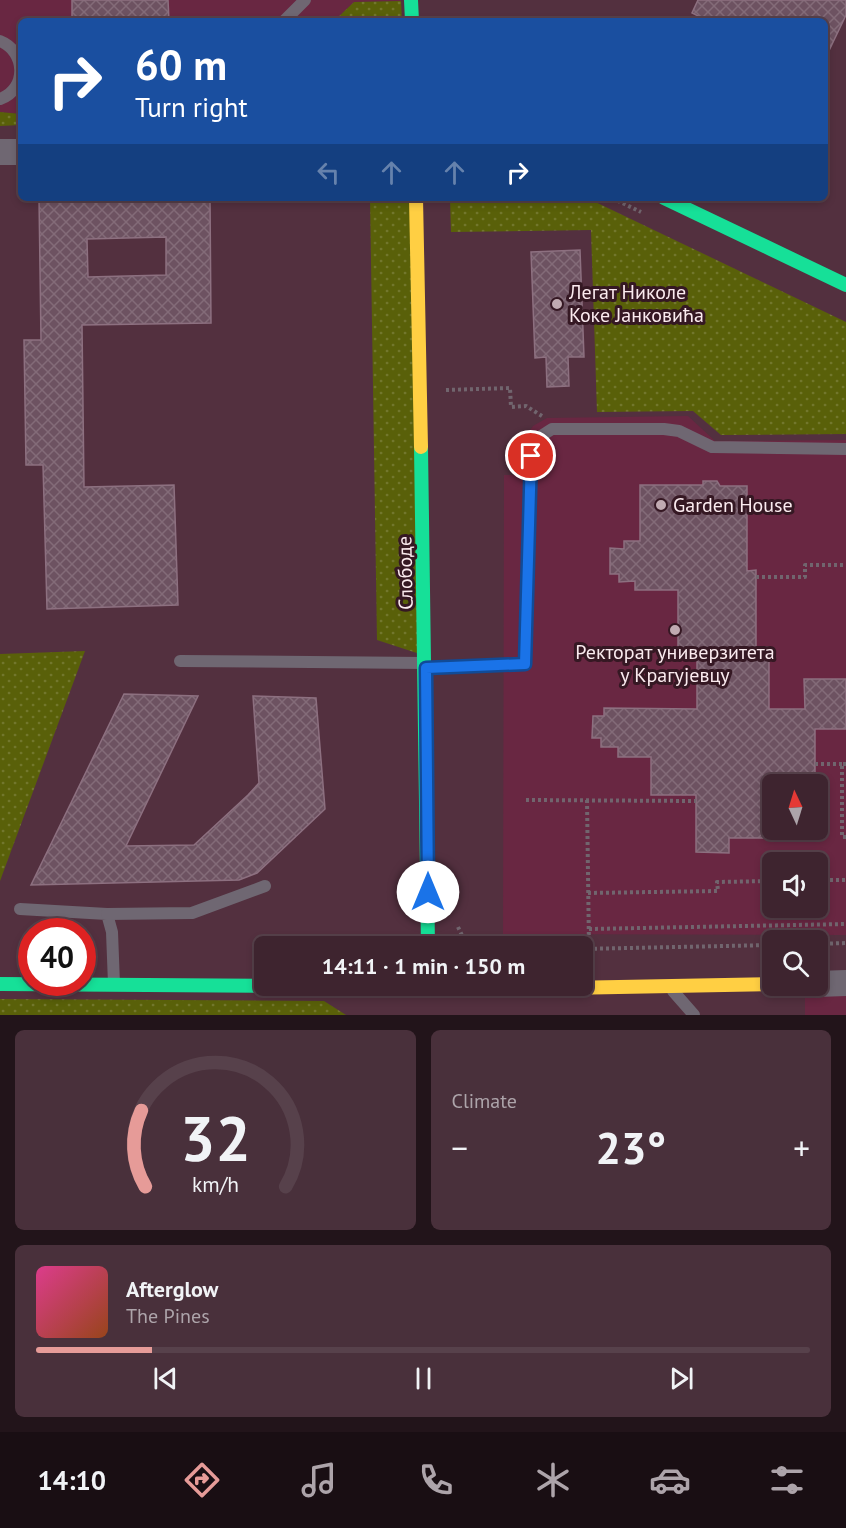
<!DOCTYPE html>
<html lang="en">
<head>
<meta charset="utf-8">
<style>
	:root { --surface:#3e242f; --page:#49303b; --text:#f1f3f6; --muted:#ada4aa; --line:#57414b; --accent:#e69b98 }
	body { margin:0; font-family:"PT Sans",sans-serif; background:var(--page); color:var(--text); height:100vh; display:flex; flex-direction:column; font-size:22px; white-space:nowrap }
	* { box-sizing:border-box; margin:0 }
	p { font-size:20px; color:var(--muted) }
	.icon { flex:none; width:33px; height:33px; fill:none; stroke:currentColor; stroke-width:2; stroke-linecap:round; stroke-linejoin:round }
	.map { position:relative; height:1015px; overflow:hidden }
	.drawer { display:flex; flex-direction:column; gap:15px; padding:15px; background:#22141a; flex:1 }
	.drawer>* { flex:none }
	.hud { position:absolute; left:18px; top:18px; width:810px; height:183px; border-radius:9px; box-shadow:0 3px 9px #0003,0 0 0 2px var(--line); background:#1a4fa0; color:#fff; overflow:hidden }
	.needle { width:39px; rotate:356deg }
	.controls { position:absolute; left:762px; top:774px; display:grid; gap:12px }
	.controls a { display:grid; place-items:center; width:66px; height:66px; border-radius:9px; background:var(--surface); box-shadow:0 3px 9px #0003,0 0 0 2px var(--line); font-size:30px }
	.speed { position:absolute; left:18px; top:918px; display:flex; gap:12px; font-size:30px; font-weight:700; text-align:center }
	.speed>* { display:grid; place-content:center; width:78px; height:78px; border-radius:50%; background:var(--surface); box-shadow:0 3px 9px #0003,0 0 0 2px var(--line); line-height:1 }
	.speed .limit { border:9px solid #d22; background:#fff; color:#111 }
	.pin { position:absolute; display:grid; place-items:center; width:51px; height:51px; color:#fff; margin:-26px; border:3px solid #fff; border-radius:50%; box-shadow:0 2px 6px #0007 }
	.me { position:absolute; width:66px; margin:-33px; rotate:0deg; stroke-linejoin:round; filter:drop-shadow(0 0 4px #0008) }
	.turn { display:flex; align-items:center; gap:21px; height:126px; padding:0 18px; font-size:27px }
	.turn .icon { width:78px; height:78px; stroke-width:2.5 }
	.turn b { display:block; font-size:42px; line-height:51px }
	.lanes { display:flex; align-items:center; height:57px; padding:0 18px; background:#0003; justify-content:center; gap:30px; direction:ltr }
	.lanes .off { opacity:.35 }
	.big { font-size:45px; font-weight:800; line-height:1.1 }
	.drawer .widget { flex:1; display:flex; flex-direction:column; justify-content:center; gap:9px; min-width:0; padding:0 21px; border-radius:9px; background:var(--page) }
	.drawer .dial { align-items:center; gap:0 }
	.dial svg { height:156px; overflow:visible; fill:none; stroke:var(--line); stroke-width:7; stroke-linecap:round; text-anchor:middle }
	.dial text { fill:var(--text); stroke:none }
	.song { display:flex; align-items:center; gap:18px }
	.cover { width:72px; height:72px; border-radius:9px; background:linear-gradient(135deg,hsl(330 70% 55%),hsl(20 70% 35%)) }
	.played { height:6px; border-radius:3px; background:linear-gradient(90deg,var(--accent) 15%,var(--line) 15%) }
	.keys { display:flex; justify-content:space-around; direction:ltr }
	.heat { display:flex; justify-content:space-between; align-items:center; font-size:33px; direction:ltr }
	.drawer .tiles { flex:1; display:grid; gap:15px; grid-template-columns:1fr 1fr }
	.widget:last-child { grid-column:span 2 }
	.trip { position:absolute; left:254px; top:936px; width:339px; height:60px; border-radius:9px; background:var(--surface); box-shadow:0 3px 9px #0003,0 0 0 2px var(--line); font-weight:800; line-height:60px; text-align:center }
	.tab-bar { display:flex; height:96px; justify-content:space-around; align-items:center; background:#190e13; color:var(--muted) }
	.tab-bar .icon { width:42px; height:42px }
	.tab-bar .active { color:var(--accent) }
	.tab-bar b { font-size:27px; color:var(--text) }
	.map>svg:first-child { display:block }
	.built { fill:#692742; fill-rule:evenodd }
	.grass { fill:url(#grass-dots) }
	.building { fill:url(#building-cross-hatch); stroke:#8d7080; stroke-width:1.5; fill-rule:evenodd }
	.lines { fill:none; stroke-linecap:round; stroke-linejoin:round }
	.path { stroke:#71656e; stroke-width:4; stroke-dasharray:3 3; stroke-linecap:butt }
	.lane { stroke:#6f6772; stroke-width:12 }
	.street { stroke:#6f6772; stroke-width:26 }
	.fast { stroke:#16e098; stroke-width:14 }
	.slow { stroke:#ffcf43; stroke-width:14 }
	.route-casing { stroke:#114b97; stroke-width:15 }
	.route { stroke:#1a73e8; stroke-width:10 }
	.poi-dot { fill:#c0aab1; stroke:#351823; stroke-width:2 }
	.labels { text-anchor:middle; stroke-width:6; stroke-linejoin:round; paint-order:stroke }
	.poi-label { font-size:20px; fill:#fbebef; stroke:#351823; text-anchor:start }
	.street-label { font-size:20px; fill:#fbebef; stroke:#351823 }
</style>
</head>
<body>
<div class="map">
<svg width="846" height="1015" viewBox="0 0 846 1015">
	<defs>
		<pattern id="grass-dots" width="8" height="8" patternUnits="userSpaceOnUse" patternTransform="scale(1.5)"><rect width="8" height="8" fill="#596009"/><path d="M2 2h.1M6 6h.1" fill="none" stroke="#72772d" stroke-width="1.8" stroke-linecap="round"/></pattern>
		<pattern id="building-cross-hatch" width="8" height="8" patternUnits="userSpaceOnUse" patternTransform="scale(1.5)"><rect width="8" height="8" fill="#6d5261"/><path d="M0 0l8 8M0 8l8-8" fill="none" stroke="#836b78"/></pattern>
	</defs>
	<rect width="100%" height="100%" fill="#53303f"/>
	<g class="built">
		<path d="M 0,0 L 401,0 L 401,1 L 354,2 L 334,21 L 21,21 L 21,114 L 0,112 Z"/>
		<path d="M 688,416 L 715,441 L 846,440 L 846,935 L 503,934 L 504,475 L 521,475 L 524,439 L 533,426 L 547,418 ZM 772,784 L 818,784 L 818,830 L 772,830 ZM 772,862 L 818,862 L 818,908 L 772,908 Z"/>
		<rect x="805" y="996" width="41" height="19"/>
	</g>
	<g class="grass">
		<path d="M 401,1 L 402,21 L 334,21 L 354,2 Z"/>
		<path d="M 0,112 L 21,114 L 21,125 L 0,126 Z"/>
		<path d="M 370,198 L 416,198 L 426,656 L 377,640 Z"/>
		<path d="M 450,198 L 587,198 L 846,322 L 846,434 L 721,435 L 693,411 L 597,412 L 591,230 L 451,232 Z"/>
		<path d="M 85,651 L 0,881 L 0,654 Z"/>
		<path d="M 0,999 L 324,1001 L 346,1015 L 0,1015 Z"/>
	</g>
	<g class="building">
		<path d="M 72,0 L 168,0 L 169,21 L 72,21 Z"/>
		<path d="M 698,0 L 846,0 L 846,15 L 825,59 L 825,21 L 708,21 L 692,13 Z"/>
		<path d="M 39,198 L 210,198 L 211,323 L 82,325 L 84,487 L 174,485 L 178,605 L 47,609 L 43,465 L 26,465 L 24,340 L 41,340 ZM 166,237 L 166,275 L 88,277 L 87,239 Z"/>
		<path d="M 580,250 L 584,357 L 568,357 L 569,386 L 547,387 L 546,357 L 535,358 L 531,252 Z"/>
		<path d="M 703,481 L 717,481 L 720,486 L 747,486 L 747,571 L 756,570 L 756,647 L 769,647 L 769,709 L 805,709 L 804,679 L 846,679 L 846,729 L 815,729 L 815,777 L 798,777 L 798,784 L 772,784 L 772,838 L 729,838 L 729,853 L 696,852 L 696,795 L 651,795 L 651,757 L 618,757 L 618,747 L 601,747 L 601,738 L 592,738 L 593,716 L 604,716 L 604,708 L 697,709 L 697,652 L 678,652 L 678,590 L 635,590 L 635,581 L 619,582 L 619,574 L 610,574 L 610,548 L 624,549 L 624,541 L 640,541 L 640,485 L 703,485 Z"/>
		<path d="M 124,694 L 198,696 L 126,846 L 194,845 L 248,795 L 259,783 L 253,696 L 316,698 L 325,809 L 257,873 L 239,880 L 31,885 Z"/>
	</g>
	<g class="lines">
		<g class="path">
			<path d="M 612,198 L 641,212"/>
			<path d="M 446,390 L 510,388 L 511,407 L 526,406 L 542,416"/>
			<path d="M 756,577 L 805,577 L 805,565 L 846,565"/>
			<path d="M 815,764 L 842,764"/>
			<path d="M 846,764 L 842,764 L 842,837 L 846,837"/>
			<path d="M 526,800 L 696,801"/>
			<path d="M 587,800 L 589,948"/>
			<path d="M 818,880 L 846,880"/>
			<path d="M 588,893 L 718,891 L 717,882 L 772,881"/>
			<path d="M 458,927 L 465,942 L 472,946"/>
			<path d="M 589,929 L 846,924"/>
			<path d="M 818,944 L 846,943"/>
			<path d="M 582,949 L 772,945"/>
		</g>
		<g class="lane">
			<path d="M 284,21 L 305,0"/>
			<path d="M 0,41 C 26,51 28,89 0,99"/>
			<path d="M 180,661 L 425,663"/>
			<path d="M 427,668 L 525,664 L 530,456 L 538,438 L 552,429 L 664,429 L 679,431 L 712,447 L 846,449"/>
			<path d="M 20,909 L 107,914 L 112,932 L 114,984"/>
			<path d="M 107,914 L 192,913 L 265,886"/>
			<path d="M 673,991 L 694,1015"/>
		</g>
		<g class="street">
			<path d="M 0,152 L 21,152"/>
			<path d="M 818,984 L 846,983"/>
		</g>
		<g class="fast">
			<path d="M 411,0 L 412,21"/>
			<path d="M 664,198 L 846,285"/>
			<path d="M 421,447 L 428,946"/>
			<path d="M 0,984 L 566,988"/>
		</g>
		<g class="slow">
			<path d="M 416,198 L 421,447"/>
			<path d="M 566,988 L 772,984"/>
		</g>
	</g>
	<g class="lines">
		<defs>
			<path id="route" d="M 428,892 L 426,668 L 525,664 L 531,456"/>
		</defs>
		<use href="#route" class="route-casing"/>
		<use href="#route" class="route"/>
	</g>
	<g class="poi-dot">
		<circle cx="557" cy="304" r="6"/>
		<circle cx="661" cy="505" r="6"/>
		<circle cx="675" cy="630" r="6"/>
	</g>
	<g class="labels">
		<g class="poi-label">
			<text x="569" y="299">Легат Николе<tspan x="569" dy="23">Коке Јанковића</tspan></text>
			<text x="673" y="512">Garden House</text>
			<text x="675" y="659" text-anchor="middle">Ректорат универзитета<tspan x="675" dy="23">у Крагујевцу</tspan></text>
		</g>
		<g class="street-label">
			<text transform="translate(405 573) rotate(-91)" y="7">Слободе</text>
		</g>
	</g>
</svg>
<div class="controls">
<a><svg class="needle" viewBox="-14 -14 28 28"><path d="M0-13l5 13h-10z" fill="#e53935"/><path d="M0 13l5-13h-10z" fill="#ada4aa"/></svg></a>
<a><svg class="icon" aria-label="sound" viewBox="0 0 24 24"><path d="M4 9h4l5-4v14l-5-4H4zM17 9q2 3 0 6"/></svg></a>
<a><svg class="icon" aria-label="search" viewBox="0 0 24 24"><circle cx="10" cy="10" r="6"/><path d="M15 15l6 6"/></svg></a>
</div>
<div class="speed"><div class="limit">40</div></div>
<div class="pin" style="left:531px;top:456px;background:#d93025"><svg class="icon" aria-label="arrive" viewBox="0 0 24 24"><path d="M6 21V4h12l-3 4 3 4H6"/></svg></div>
<svg class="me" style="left:428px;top:892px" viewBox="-20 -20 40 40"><circle r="19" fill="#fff"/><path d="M0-13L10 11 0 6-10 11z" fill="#1a73e8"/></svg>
<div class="trip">14:11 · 1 min · 150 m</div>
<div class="hud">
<div class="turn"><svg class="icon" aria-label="right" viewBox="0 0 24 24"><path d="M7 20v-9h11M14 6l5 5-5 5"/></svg><div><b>60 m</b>Turn right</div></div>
<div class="lanes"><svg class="icon off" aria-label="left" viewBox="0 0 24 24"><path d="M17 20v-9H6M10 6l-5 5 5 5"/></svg><svg class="icon off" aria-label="ahead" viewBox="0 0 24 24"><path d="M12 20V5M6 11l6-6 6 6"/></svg><svg class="icon off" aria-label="ahead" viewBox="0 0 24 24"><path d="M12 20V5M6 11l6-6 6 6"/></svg><svg class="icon" aria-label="right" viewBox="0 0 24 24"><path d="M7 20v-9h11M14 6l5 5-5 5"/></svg></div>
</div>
</div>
<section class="drawer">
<div class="tiles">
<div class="widget dial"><svg viewBox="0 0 100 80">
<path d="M14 69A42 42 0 1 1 86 69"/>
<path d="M14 69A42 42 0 0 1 12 30" stroke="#e69b98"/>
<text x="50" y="56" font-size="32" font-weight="700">32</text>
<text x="50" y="72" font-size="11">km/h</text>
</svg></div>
<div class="widget"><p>Climate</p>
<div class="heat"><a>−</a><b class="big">23°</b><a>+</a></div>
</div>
<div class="widget">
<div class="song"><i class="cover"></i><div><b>Afterglow</b><p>The Pines</p></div></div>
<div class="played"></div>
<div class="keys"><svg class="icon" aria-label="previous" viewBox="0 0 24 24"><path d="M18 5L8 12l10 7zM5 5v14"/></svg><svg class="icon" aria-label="pause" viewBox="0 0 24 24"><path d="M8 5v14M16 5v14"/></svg><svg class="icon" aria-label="next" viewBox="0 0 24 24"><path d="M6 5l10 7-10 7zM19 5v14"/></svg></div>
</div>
</div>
</section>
<nav class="tab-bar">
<b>14:10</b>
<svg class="icon active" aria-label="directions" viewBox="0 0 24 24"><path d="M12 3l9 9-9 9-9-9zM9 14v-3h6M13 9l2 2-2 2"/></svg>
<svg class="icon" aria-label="music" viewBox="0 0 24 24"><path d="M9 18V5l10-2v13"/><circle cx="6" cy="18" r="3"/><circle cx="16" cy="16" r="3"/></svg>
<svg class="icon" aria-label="phone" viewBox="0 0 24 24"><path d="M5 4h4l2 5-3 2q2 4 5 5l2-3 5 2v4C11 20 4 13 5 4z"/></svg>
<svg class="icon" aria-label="climate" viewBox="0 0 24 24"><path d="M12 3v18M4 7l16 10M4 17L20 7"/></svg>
<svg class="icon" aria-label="car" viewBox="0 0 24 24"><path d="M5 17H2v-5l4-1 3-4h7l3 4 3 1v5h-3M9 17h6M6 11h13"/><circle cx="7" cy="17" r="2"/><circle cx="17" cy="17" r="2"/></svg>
<svg class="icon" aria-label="filters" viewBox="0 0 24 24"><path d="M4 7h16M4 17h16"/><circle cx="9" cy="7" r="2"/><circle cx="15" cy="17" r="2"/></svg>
</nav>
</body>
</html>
